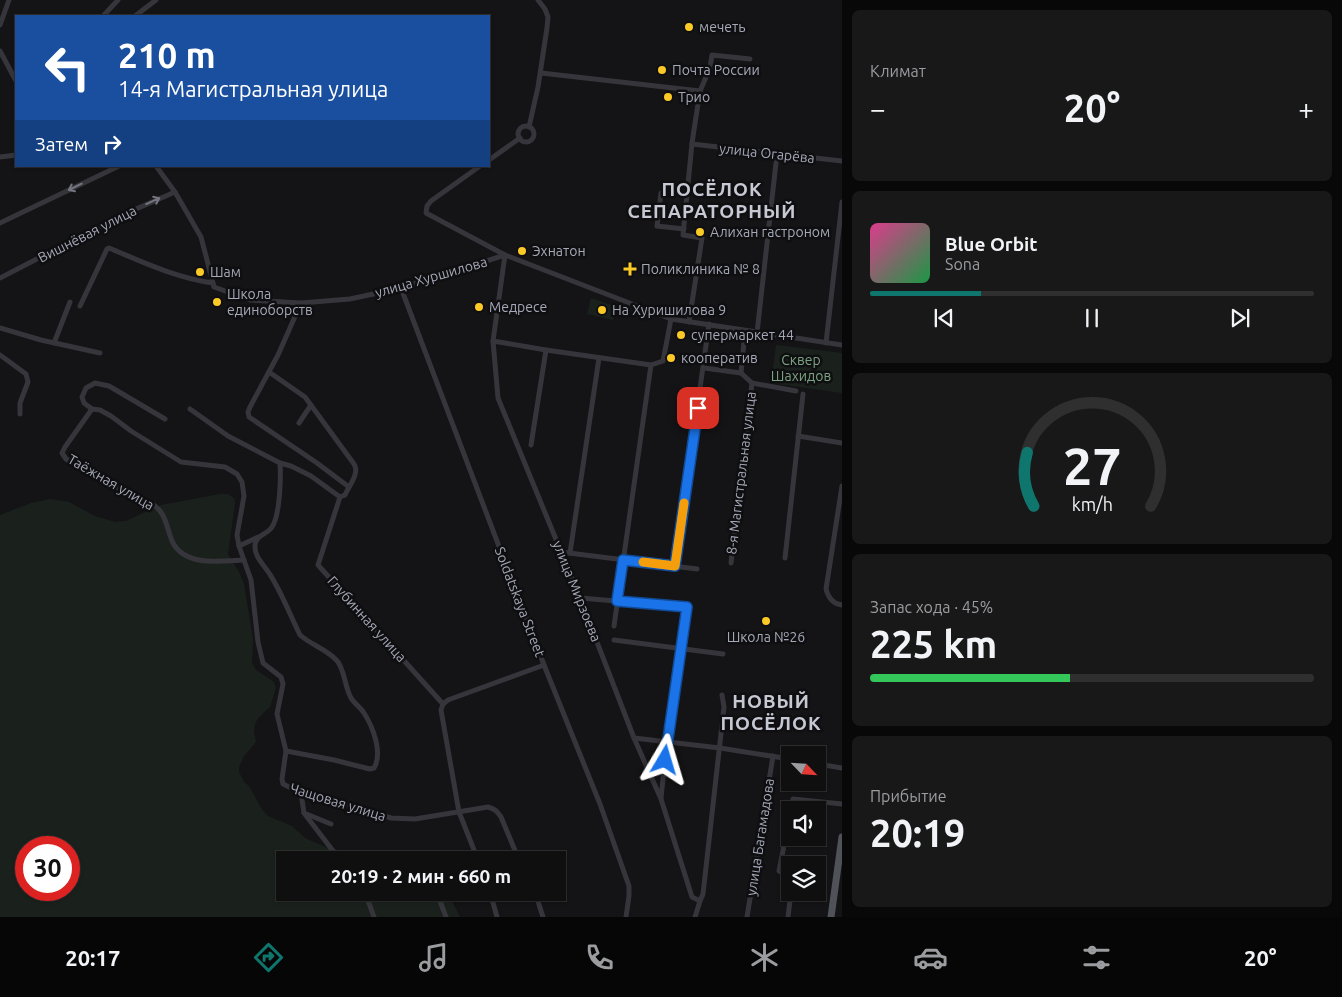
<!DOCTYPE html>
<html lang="ru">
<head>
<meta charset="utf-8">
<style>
	:root { --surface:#0f0f10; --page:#181819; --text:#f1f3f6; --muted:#9b9c9f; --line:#2f2f30; --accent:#0f766e }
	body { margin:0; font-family:Ubuntu,sans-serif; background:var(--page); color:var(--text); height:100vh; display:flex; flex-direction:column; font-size:19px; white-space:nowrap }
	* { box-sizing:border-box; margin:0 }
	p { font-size:16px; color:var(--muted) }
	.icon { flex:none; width:28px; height:28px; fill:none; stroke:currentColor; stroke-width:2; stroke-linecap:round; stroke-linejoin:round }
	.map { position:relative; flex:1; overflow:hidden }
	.side { display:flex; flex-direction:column; gap:10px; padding:10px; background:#080809; width:500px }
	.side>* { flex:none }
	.hud { position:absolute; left:15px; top:15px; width:475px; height:152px; border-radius:0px; box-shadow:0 1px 4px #0004,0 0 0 1px var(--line); background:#1a4fa0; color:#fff; overflow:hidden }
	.needle { width:32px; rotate:115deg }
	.tools { position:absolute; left:781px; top:746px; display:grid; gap:10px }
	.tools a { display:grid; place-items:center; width:45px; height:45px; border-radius:0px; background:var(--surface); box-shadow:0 1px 4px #0004,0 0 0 1px var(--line); font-size:25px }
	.speed { position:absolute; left:15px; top:836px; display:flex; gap:10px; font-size:25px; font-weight:700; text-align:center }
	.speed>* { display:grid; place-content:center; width:65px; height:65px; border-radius:50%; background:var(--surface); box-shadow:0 1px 4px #0004,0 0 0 1px var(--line); line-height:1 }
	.speed .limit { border:8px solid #d22; background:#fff; color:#111 }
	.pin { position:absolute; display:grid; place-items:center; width:42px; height:42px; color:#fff; margin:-21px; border-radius:10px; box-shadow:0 2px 8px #0006 }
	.me { position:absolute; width:55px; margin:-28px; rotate:7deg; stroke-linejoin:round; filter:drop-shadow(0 0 4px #0008) }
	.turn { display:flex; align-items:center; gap:18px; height:105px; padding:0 20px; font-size:22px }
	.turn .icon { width:65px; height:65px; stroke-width:2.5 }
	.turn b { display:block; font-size:35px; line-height:42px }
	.then { display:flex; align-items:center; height:48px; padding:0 20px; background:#0003; gap:10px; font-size:19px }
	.big { font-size:38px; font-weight:700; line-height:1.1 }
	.side .widget { flex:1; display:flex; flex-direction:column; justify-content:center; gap:8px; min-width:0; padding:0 18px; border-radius:8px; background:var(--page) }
	.side .dial { align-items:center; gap:0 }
	.dial svg { height:130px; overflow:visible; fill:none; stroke:var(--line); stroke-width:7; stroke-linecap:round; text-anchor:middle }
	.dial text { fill:var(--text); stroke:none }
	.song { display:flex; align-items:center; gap:15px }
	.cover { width:60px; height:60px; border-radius:8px; background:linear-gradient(135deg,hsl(330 70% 55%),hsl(140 70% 35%)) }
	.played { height:5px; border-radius:2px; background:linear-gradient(90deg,var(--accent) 25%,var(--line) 25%) }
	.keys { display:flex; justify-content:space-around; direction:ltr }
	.heat { display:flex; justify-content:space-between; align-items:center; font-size:28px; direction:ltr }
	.charge { height:8px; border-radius:4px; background:linear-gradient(90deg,#34c759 45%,var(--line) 0) }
	.trip { position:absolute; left:276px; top:851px; width:290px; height:50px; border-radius:0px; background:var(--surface); box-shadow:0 1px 4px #0004,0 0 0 1px var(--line); font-weight:700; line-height:50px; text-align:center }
	.tabs { display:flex; height:80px; justify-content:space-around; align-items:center; background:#060606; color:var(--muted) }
	.tabs .icon { width:35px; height:35px }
	.tabs .current { color:var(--accent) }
	.tabs b { font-size:22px; color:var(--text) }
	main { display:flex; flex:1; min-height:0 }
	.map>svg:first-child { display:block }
	.green { fill:#1a211c; fill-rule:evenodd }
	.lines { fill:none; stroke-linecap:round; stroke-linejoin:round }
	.minor { stroke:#35353b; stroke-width:5 }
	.major { stroke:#50525a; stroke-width:7 }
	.oneway { stroke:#73747f }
	.route-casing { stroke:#114b97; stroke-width:12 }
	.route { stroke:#1a73e8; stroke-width:9 }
	.slow { stroke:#f59e0b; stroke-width:9 }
	.poi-dot { fill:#fcca26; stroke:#0f0f11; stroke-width:2 }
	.labels { text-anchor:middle; stroke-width:5; stroke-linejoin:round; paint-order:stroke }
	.poi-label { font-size:14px; fill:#a5a8b7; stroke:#0f0f11; text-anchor:start }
	.street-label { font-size:14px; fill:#a5a8b7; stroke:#0f0f11 }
	.park-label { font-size:14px; fill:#7ba381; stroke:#0f0f11 }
	.district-label { font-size:19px; font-weight:bold; letter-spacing:1px; fill:#c6c8d3; stroke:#0f0f11 }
</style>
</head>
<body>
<main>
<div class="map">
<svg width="842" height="917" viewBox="0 0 842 917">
	<rect width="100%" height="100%" fill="#141416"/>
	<g class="green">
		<path d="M 591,298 L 617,307 L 613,320 L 587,314 Z"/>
		<path d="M 776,345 L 842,353 L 842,393 L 771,383 Z"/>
		<path d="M 220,494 L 228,494 L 234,498 L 235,503 L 228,554 L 239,572 L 244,584 L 253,639 L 252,663 L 256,670 L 274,682 L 276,688 L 270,707 L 258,718 L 255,724 L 254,732 L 256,742 L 244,756 L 239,767 L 239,772 L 244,782 L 249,786 L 261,808 L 268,816 L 292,826 L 305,838 L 330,849 L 359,853 L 377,860 L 285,860 L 285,892 L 444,893 L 451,899 L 460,917 L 0,917 L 0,515 L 31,503 L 50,499 L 69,502 L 95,516 L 115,522 L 126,521 L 161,505 ZM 26,848 L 69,848 L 69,890 L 26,890 Z"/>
	</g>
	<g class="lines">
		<g class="minor">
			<path d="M 103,16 L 118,0"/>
			<path d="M 135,16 L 156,0"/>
			<path d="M 0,25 L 9,0"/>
			<path d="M 0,51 L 16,81"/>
			<path d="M 541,73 L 700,91"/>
			<circle cx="526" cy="134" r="8"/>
			<path d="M 529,127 L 538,87 L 547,28 L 548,17 L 545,9 L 538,0"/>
			<path d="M 692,144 L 842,161"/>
			<path d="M 0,157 L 16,155"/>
			<path d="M 489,160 L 520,138"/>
			<path d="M 156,166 L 175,192 L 201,237 L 214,287 L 250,300 L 301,303 L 350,299 L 401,288 L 505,255"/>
			<path d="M 480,166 L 431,201 L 427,206 L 426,213 L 505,255 L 671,319 L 842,345"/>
			<path d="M 661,193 L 657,226 L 684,229"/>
			<path d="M 0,223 L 119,166"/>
			<path d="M 505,255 L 493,341 L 498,398 L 580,598 L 634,738 L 661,799 L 692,897 L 700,901 L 695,917"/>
			<path d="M 0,278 L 120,216 L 175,192"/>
			<path d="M 401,288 L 544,665 L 600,804 L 629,886 L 629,896 L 626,917"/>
			<path d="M 301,303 L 278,355 L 250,407 L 248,412 L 249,417 L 317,463 L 349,487"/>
			<path d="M 80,306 L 107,249 L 109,248 C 143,262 176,278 213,283"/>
			<path d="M 689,322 L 702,238 L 683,235 L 692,143 L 700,91 L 710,68 L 712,55 L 750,59"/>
			<path d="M 0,328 L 41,340 L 100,353"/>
			<path d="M 757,333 L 777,154"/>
			<path d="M 493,341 L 546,350 L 651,365 L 663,361 L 671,319"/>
			<path d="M 54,343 L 70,302"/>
			<path d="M 826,343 L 842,202"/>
			<path d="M 0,355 L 26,374 L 28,382 L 20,403 L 20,414"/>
			<path d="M 704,368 L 741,373 L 752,383 L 796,391"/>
			<path d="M 269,372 L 305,397 L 354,464 C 360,473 349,486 345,495 L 340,497 L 311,476 L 291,466 L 280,463"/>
			<path d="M 741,373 L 745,331"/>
			<path d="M 92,409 L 100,410 L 111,416 L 131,431 L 181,462 L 225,467 L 237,474 L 242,482 L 244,496 L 237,535 L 239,546 L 251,580 L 258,642 L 263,663 L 281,677 L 283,684 L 277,714 L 286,751 L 282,779 L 283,784 L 301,793 L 343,803 L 391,818 L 415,819 L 488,807 C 495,809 497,811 501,817 L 519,860"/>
			<path d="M 92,409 L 65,447 L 62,453 L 66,459 C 84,469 101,480 119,489 C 132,496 152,500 160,511 C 167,519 168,533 173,543 C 186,567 222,561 244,560"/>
			<path d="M 92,409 L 84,403 L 82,397 L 86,388 L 95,383 L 109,386 L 165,419"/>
			<path d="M 190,409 L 228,436 L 280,463 C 281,478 280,515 272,527 C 267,535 255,535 255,546 C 254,556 264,565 269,573 C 281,591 290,615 300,635 C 311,645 329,650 338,662 C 345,672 345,688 351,698 C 355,704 361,708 364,713 C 373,727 383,753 374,768 L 370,769 L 334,760 L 286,751"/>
			<path d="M 299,423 L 311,405"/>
			<path d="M 798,436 L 842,443"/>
			<path d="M 531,445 L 546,350"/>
			<path d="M 842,486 L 826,589 C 828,597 833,604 842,605"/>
			<path d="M 340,497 L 318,565 L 443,704"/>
			<path d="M 239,546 L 258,537"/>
			<path d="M 561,552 L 697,569"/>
			<path d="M 570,553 L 599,358"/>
			<path d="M 785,558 L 803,394"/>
			<path d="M 731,563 L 752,383"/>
			<path d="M 675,566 L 709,324"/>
			<path d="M 580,598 L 687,607 L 667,741 L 661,798"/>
			<path d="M 614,626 L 651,365"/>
			<path d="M 614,640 L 723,654"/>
			<path d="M 634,738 L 720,748 L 790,759"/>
			<path d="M 818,764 L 842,768"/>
			<path d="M 301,793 L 304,813 L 331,824"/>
			<path d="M 791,810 L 793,799 L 842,804"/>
			<path d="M 304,813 L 340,860"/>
			<path d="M 790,815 L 779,871 L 790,877"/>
			<path d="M 333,851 L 358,860"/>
			<path d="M 478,860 L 459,812 L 441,710 L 443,704 L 448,700 L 544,665"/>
			<path d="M 365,892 L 374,917"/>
			<path d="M 432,892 L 440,901 L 446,917"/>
			<path d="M 490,892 L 497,917"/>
			<path d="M 535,892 L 543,917"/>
			<path d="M 700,901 L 703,894 L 724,707 L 722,695"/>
			<path d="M 747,917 L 773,756"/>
			<path d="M 788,917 L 791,892"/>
		</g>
		<path class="major" d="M 831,917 L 842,837"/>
	</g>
	<defs><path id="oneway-shaft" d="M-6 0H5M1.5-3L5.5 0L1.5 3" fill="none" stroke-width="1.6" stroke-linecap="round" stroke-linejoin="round" transform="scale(1.25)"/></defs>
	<g class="oneway">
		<use href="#oneway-shaft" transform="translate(75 187) rotate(154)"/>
		<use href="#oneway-shaft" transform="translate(153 201) rotate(-24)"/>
	</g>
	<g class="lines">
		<defs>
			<path id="route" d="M 665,760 L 687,607 L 617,601 L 623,560 L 675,566 L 698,408"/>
		</defs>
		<use href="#route" class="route-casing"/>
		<use href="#route" class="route"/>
		<path class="slow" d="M 643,562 L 675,566 L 684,503"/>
	</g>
	<g class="poi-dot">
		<circle cx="689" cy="27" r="5"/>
		<circle cx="662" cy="70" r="5"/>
		<circle cx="668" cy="97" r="5"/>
		<circle cx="700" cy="232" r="5"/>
		<circle cx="522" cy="251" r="5"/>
		<path d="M627.5 261.5h5v5h5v5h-5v5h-5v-5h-5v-5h5z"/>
		<circle cx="200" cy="272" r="5"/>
		<circle cx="217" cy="302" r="5"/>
		<circle cx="479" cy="307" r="5"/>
		<circle cx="602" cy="310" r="5"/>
		<circle cx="681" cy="335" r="5"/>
		<circle cx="671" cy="358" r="5"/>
		<circle cx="766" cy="621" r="5"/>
	</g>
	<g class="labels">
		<g class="poi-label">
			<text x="699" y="32">мечеть</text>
			<text x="672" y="75">Почта России</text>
			<text x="678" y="102">Трио</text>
			<text x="710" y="237">Алихан гастроном</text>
			<text x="532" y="256">Эхнатон</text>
			<text x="641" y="274">Поликлиника № 8</text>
			<text x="210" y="277">Шам</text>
			<text x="227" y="299">Школа<tspan x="227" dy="16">единоборств</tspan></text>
			<text x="489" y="312">Медресе</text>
			<text x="612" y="315">На Хуришилова 9</text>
			<text x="691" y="340">супермаркет 44</text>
			<text x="681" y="363">кооператив</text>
			<text x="766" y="642" text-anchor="middle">Школа №26</text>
		</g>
		<g class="street-label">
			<text transform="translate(767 153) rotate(6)" y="5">улица Огарёва</text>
			<text transform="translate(87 234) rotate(-27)" y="5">Вишнёвая улица</text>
			<text transform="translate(431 277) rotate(-16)" y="5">улица Хуршилова</text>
			<text transform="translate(741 473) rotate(-83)" y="5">8-я Магистральная улица</text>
			<text transform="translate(111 482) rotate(30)" y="5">Таёжная улица</text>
			<text transform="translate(577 591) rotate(68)" y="5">улица Мирзоева</text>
			<text transform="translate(520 602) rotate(69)" y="5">Soldatskaya Street</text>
			<text transform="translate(367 619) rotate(48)" y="5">Глубинная улица</text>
			<text transform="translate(338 802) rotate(17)" y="5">Чащовая улица</text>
			<text transform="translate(760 837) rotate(-81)" y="5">улица Багамадова</text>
		</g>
		<g class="park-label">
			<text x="801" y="365">Сквер<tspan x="801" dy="16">Шахидов</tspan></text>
		</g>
		<g class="district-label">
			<text x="712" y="196">ПОСЁЛОК<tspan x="712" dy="22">СЕПАРАТОРНЫЙ</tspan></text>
			<text x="771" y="708">НОВЫЙ<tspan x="771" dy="22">ПОСЁЛОК</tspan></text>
		</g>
	</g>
</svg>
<div class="tools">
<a><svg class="needle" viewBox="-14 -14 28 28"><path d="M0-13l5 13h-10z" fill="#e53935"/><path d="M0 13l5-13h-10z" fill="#9b9c9f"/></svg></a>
<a><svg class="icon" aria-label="sound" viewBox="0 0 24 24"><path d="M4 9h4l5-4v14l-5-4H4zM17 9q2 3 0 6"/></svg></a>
<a><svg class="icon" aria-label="layers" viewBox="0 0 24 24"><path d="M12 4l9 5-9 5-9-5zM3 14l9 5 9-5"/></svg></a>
</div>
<div class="speed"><div class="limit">30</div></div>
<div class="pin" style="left:698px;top:408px;background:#d93025"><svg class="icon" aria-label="arrive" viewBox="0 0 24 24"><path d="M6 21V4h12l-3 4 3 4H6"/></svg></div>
<svg class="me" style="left:665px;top:760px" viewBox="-20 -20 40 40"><path d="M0-17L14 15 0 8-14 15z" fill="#1a73e8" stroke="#fff" stroke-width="4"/></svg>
<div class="trip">20:19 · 2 мин · 660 m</div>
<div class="hud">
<div class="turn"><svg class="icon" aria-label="left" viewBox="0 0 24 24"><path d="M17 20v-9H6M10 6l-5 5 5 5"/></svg><div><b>210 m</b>14-я Магистральная улица</div></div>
<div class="then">Затем<svg class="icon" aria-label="right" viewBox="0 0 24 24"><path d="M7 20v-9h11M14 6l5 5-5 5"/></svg></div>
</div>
</div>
<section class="side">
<div class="widget"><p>Климат</p>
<div class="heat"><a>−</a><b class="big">20°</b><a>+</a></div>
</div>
<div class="widget">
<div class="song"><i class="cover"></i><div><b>Blue Orbit</b><p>Sona</p></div></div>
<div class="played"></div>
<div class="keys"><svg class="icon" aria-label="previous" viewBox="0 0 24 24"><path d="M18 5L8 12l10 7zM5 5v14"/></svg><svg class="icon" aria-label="pause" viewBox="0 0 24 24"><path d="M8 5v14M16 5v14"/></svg><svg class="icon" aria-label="next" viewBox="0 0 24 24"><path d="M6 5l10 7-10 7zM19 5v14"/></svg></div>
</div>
<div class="widget dial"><svg viewBox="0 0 100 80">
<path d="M14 69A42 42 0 1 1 86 69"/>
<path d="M14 69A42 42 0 0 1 10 36" stroke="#0f766e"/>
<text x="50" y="56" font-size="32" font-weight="700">27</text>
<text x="50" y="72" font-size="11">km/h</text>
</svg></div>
<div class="widget"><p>Запас хода · 45%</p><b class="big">225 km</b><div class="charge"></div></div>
<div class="widget"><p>Прибытие</p><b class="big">20:19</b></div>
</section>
</main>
<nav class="tabs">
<b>20:17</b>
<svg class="icon current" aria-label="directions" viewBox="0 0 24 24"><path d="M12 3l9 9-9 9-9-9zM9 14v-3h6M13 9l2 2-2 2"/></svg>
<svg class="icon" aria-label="music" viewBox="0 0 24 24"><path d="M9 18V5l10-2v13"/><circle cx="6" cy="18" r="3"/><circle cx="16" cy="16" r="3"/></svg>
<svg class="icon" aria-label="phone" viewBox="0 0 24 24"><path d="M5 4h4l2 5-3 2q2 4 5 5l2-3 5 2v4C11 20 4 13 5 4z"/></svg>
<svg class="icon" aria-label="climate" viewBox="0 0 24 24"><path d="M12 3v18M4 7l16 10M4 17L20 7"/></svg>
<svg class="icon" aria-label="car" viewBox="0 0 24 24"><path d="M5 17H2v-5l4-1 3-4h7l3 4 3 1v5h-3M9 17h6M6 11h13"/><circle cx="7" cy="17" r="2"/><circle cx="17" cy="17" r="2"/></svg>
<svg class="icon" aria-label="filters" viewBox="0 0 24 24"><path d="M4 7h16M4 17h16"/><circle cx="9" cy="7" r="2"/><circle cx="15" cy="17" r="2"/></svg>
<b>20°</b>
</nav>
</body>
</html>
